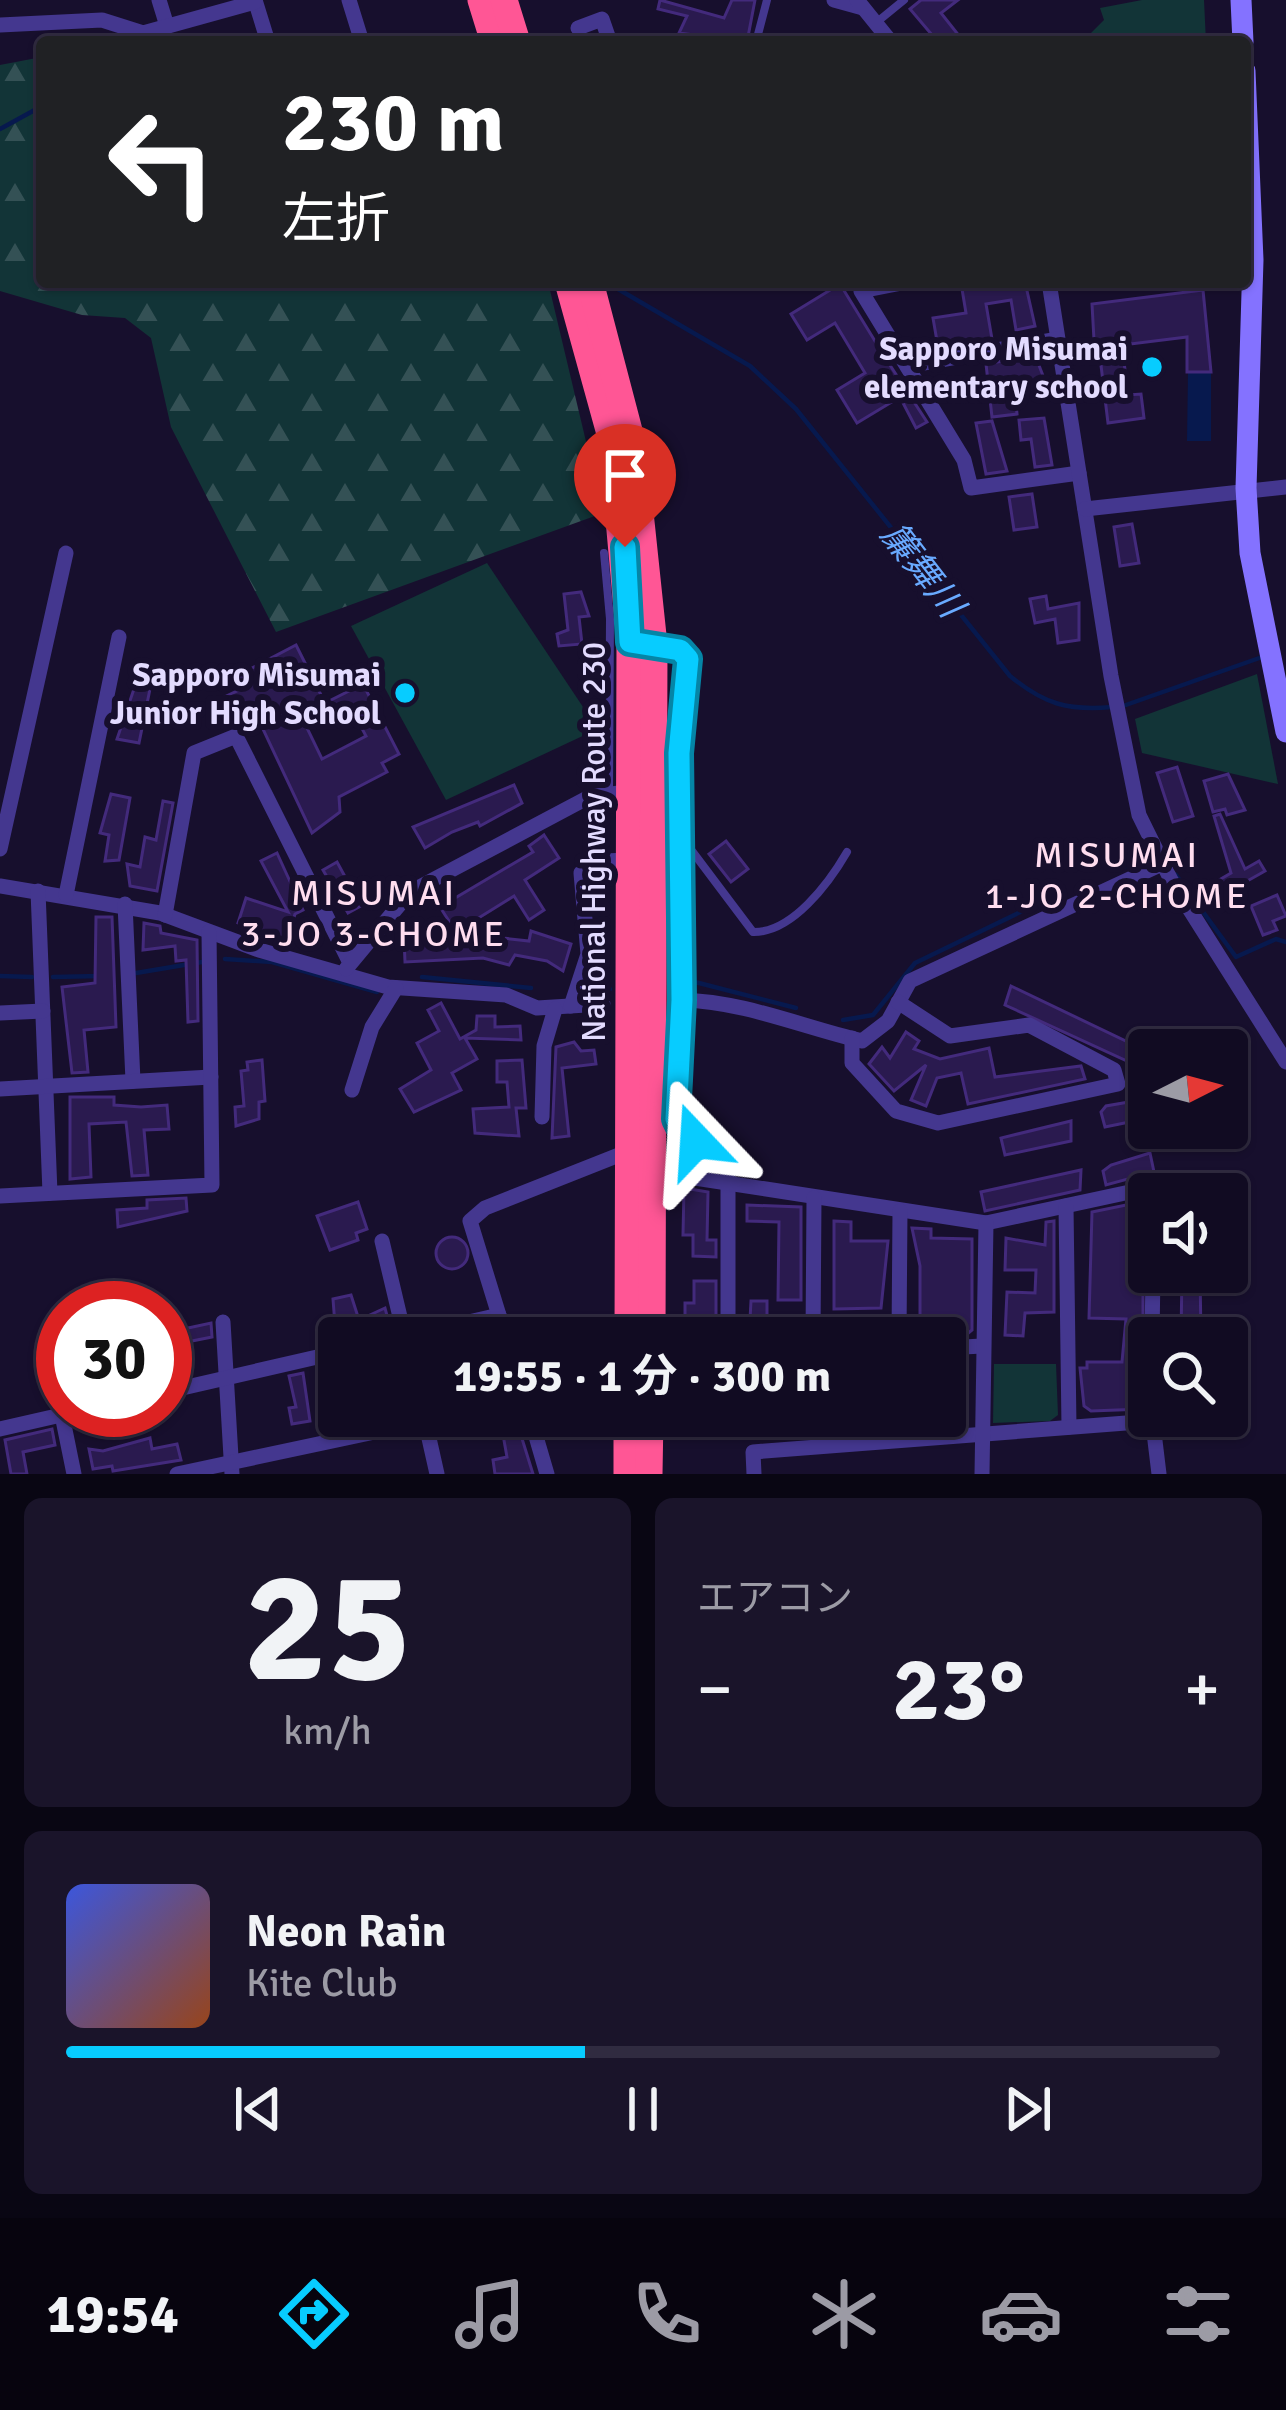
<!DOCTYPE html>
<html lang="ja">
<head>
<meta charset="utf-8">
<style>
	:root { --surface:#110b22; --page:#1a142a; --text:#f1f3f6; --muted:#9c9ba5; --line:#302b40; --accent:#07ccff }
	body { margin:0; font-family:Signika,"Noto Sans JP",sans-serif; background:var(--page); color:var(--text); height:100vh; display:flex; flex-direction:column; font-size:45px; white-space:nowrap }
	* { box-sizing:border-box; margin:0 }
	p { font-size:39px; color:var(--muted) }
	.icon { flex:none; width:66px; height:66px; fill:none; stroke:currentColor; stroke-width:2; stroke-linecap:round; stroke-linejoin:round }
	.map { position:relative; height:1474px; overflow:hidden }
	.drawer { display:flex; flex-direction:column; gap:24px; padding:24px; background:#090613; flex:1 }
	.drawer>* { flex:none }
	.top-card { position:absolute; left:36px; top:36px; width:1215px; height:252px; border-radius:12px; box-shadow:0 3px 9px #0004,0 0 0 3px var(--line); background:#202124; color:#fff; overflow:hidden }
	.needle { width:78px; rotate:84deg }
	.tools { position:absolute; left:1128px; top:1029px; display:grid; gap:24px }
	.tools a { display:grid; place-items:center; width:120px; height:120px; border-radius:12px; background:var(--surface); box-shadow:0 3px 9px #0004,0 0 0 3px var(--line); font-size:60px }
	.speed { position:absolute; left:36px; top:1281px; display:flex; gap:24px; font-size:60px; font-weight:700; text-align:center }
	.speed>* { display:grid; place-content:center; width:156px; height:156px; border-radius:50%; background:var(--surface); box-shadow:0 3px 9px #0004,0 0 0 3px var(--line); line-height:1 }
	.speed .limit { border:18px solid #d22; background:#fff; color:#111 }
	.pin { position:absolute; display:grid; place-items:center; width:102px; height:102px; color:#fff; margin:-123px -51px; border-radius:50% 50% 50% 0; rotate:-45deg; box-shadow:0 0 12px #0007 }
	.pin .icon { rotate:45deg }
	.me { position:absolute; width:132px; margin:-66px; rotate:340deg; stroke-linejoin:round; filter:drop-shadow(0 0 9px #0008) }
	.turn { display:flex; align-items:center; gap:42px; height:252px; padding:0 48px; font-size:54px }
	.turn .icon { width:156px; height:156px; stroke-width:2.5 }
	.turn b { display:block; font-size:84px; line-height:102px }
	.big { font-size:90px; font-weight:700; line-height:1.1 }
	.drawer .tile { flex:1; display:flex; flex-direction:column; justify-content:center; gap:18px; min-width:0; padding:0 42px; border-radius:18px; background:var(--page) }
	.drawer .dial { align-items:center; gap:0 }
	.dial b { font-size:156px; line-height:1 }
	.song { display:flex; align-items:center; gap:36px }
	.cover { width:144px; height:144px; border-radius:18px; background:linear-gradient(135deg,hsl(230 70% 55%),hsl(20 70% 35%)) }
	.played { height:12px; border-radius:6px; background:linear-gradient(90deg,var(--accent) 45%,var(--line) 45%) }
	.keys { display:flex; justify-content:space-around; direction:ltr }
	.heat { display:flex; justify-content:space-between; align-items:center; font-size:66px; direction:ltr }
	.drawer .tiles { flex:1; display:grid; gap:24px; grid-template-columns:1fr 1fr }
	.tile:last-child { grid-column:span 2 }
	.trip { position:absolute; left:318px; top:1317px; width:648px; height:120px; border-radius:12px; background:var(--surface); box-shadow:0 3px 9px #0004,0 0 0 3px var(--line); font-weight:700; line-height:120px; text-align:center }
	.dock { display:flex; height:192px; justify-content:space-around; align-items:center; background:#07040e; color:var(--muted) }
	.dock .icon { width:84px; height:84px }
	.dock .on { color:var(--accent) }
	.dock b { font-size:54px; color:var(--text) }
	.map>svg:first-child { display:block }
	.forest { fill:url(#forest-firs) }
	.park { fill:#123437 }
	.water { fill:#07194e }
	.lines { fill:none; stroke-linecap:round; stroke-linejoin:round }
	.stream { stroke:#07194e; stroke-width:4.5 }
	.building { fill:#2a1a4f; stroke:#432a7c; stroke-width:3; fill-rule:evenodd }
	.lane { stroke:#44378f; stroke-width:8 }
	.street { stroke:#44378f; stroke-width:15 }
	.secondary { stroke:#8472ff; stroke-width:21 }
	.highway { stroke:#ff5695; stroke-width:27 }
	.route-casing { stroke:#0585a6; stroke-width:30 }
	.route { stroke:#07ccff; stroke-width:21 }
	.poi-dot { fill:#07ccff; stroke:#170f2d; stroke-width:4.5 }
	.labels { text-anchor:middle; stroke-width:12; stroke-linejoin:round; paint-order:stroke }
	.poi-label { font-size:33px; font-weight:bold; fill:#e3dbff; stroke:#170f2d; text-anchor:end }
	.street-label { font-size:33px; fill:#e3dbff; stroke:#170f2d }
	.water-label { font-size:36px; font-style:italic; fill:#69aaff; stroke:#170f2d }
	.neighbourhood-label { font-size:36px; letter-spacing:3px; fill:#ffddef; stroke:#170f2d }
</style>
</head>
<body>
<div class="map">
<svg width="1286" height="1474" viewBox="0 0 1286 1474">
	<defs>
		<pattern id="forest-firs" width="22" height="20" patternUnits="userSpaceOnUse" patternTransform="scale(3)"><rect width="22" height="20" fill="#123437"/><path d="M5 1l3.5 6h-7zM16 11l3.5 6h-7z" fill="#345155"/></pattern>
	</defs>
	<rect width="100%" height="100%" fill="#170f2d"/>
	<path class="forest" d="M 42,57 L 42,282 L 548,282 L 603,513 L 276,632 L 171,427 L 151,338 L 125,318 L 82,315 L 0,291 L 0,65 Z"/>
	<g class="park">
		<path d="M 1142,0 L 1204,0 L 1206,42 L 1082,42 L 1104,20 L 1100,8 Z"/>
		<path d="M 487,563 L 589,716 L 589,733 L 446,800 L 351,626 Z"/>
		<path d="M 1257,674 L 1278,784 L 1142,753 L 1135,719 Z"/>
		<path d="M 994,1364 L 1056,1364 L 1058,1415 L 1050,1421 L 993,1423 Z"/>
	</g>
	<path class="water" d="M 1188,372 L 1211,372 L 1211,441 L 1187,441 Z"/>
	<g class="lines">
		<g class="stream">
			<path d="M 0,129 L 42,106"/>
			<path d="M 606,282 L 750,366 L 796,409 L 1010,676 C 1044,704 1068,711 1112,707"/>
			<path d="M 1123,706 L 1265,656"/>
			<path d="M 1114,868 L 1149,863"/>
			<path d="M 1176,875 L 1236,957 L 1276,939 L 1286,942"/>
			<path d="M 225,959 L 272,962 L 377,992"/>
			<path d="M 136,973 L 202,962"/>
			<path d="M 0,976 L 32,977"/>
			<path d="M 53,977 L 101,976"/>
			<path d="M 422,977 L 531,988"/>
			<path d="M 695,982 L 796,1008"/>
			<path d="M 595,988 L 610,989"/>
			<path d="M 843,1020 L 873,1015 L 915,963 L 1041,902"/>
		</g>
	</g>
	<g class="building">
		<path d="M 660,0 L 724,18 L 732,0 L 755,0 L 747,42 L 679,33 L 687,16 L 658,9 Z"/>
		<path d="M 921,0 L 958,0 L 941,13 L 964,42 L 938,42 L 910,9 Z"/>
		<path d="M 1004,282 L 1025,282 L 1035,326 L 1016,330 L 1011,300 L 986,304 L 992,339 L 938,347 L 933,318 L 966,313 L 962,289 Z"/>
		<path d="M 840,284 L 886,359 L 927,422 L 916,428 L 900,397 L 857,423 L 837,390 L 865,373 L 835,323 L 807,340 L 791,314 Z"/>
		<path d="M 1203,290 L 1211,372 L 1187,372 L 1187,337 L 1122,345 L 1128,395 L 1141,394 L 1144,418 L 1108,423 L 1100,357 L 1095,358 L 1092,304 Z"/>
		<path d="M 1035,355 L 1047,386 L 1015,392 L 1017,414 L 992,417 L 986,364 Z"/>
		<path d="M 1044,418 L 1052,465 L 1035,467 L 1031,439 L 1021,440 L 1019,420 Z"/>
		<path d="M 992,421 L 1007,471 L 986,474 L 976,423 Z"/>
		<path d="M 1032,494 L 1037,527 L 1014,530 L 1009,497 Z"/>
		<path d="M 1132,524 L 1139,563 L 1120,566 L 1114,527 Z"/>
		<path d="M 581,592 L 589,616 L 579,617 L 582,644 L 559,646 L 557,634 L 568,630 L 564,594 Z"/>
		<path d="M 1046,596 L 1048,609 L 1079,603 L 1079,640 L 1058,643 L 1055,619 L 1035,623 L 1030,599 Z"/>
		<path d="M 296,645 L 325,703 L 363,684 L 399,754 L 382,763 L 387,772 L 339,797 L 340,812 L 312,833 L 254,710 L 223,725 L 212,703 L 243,688 L 237,676 ZM 350,706 L 366,736 L 322,759 L 307,728 Z"/>
		<path d="M 137,680 L 151,684 L 139,743 L 117,739 Z"/>
		<path d="M 1177,767 L 1193,816 L 1173,822 L 1157,773 Z"/>
		<path d="M 1228,774 L 1245,810 L 1227,815 L 1225,809 L 1213,812 L 1204,781 Z"/>
		<path d="M 514,785 L 522,803 L 480,826 L 478,822 L 452,832 L 425,848 L 413,827 Z"/>
		<path d="M 111,794 L 130,798 L 119,860 L 105,861 L 109,835 L 100,833 Z"/>
		<path d="M 163,801 L 173,803 L 157,891 L 130,886 L 127,864 L 140,867 L 145,837 L 156,840 Z"/>
		<path d="M 1220,814 L 1245,869 L 1259,861 L 1265,871 L 1226,893 L 1219,880 L 1231,873 L 1214,816 Z"/>
		<path d="M 544,835 L 559,858 L 525,880 L 544,910 L 529,920 L 514,896 L 456,932 L 440,907 L 533,852 L 529,846 Z"/>
		<path d="M 726,841 L 748,869 L 731,882 L 709,854 Z"/>
		<path d="M 277,853 L 303,910 L 295,914 L 286,944 L 238,923 L 246,898 L 288,912 L 261,861 Z"/>
		<path d="M 337,862 L 361,906 L 348,913 L 323,870 Z"/>
		<path d="M 1277,895 L 1286,916 L 1273,921 L 1277,930 L 1263,935 L 1251,906 Z"/>
		<path d="M 96,917 L 112,917 L 116,1027 L 84,1030 L 88,1072 L 72,1073 L 62,987 L 95,983 Z"/>
		<path d="M 144,923 L 160,926 L 161,933 L 197,940 L 198,1021 L 188,1022 L 186,960 L 176,961 L 175,946 L 143,950 Z"/>
		<path d="M 440,931 L 529,941 L 531,931 L 571,944 L 563,971 L 547,961 L 515,955 L 509,965 L 483,958 L 405,962 L 404,938 L 440,937 Z"/>
		<path d="M 1011,986 L 1134,1045 L 1127,1061 L 1005,1005 Z"/>
		<path d="M 441,1003 L 460,1039 L 476,1030 L 477,1016 L 495,1016 L 495,1027 L 520,1026 L 521,1040 L 465,1038 L 477,1059 L 452,1073 L 461,1090 L 414,1112 L 400,1089 L 431,1070 L 417,1043 L 439,1031 L 428,1010 Z"/>
		<path d="M 906,1032 L 919,1041 L 914,1049 L 940,1059 L 989,1048 L 995,1077 L 1081,1066 L 1085,1079 L 968,1104 L 961,1073 L 937,1078 L 926,1106 L 911,1100 L 926,1065 L 894,1091 L 869,1064 L 882,1047 L 890,1058 Z"/>
		<path d="M 574,1042 L 581,1051 L 594,1050 L 596,1064 L 562,1068 L 569,1136 L 552,1138 L 556,1047 Z"/>
		<path d="M 262,1060 L 265,1101 L 259,1102 L 259,1119 L 236,1126 L 235,1107 L 244,1106 L 241,1071 L 248,1070 L 247,1062 Z"/>
		<path d="M 522,1060 L 526,1108 L 516,1108 L 519,1136 L 475,1133 L 473,1109 L 509,1107 L 507,1082 L 497,1082 L 497,1061 Z"/>
		<path d="M 70,1097 L 114,1097 L 114,1105 L 141,1107 L 167,1105 L 169,1129 L 144,1130 L 148,1175 L 132,1176 L 126,1122 L 89,1124 L 91,1177 L 70,1179 Z"/>
		<path d="M 1146,1099 L 1149,1118 L 1105,1127 L 1101,1112 L 1106,1106 Z"/>
		<path d="M 1071,1121 L 1071,1141 L 1005,1155 L 1001,1138 Z"/>
		<path d="M 1150,1153 L 1154,1172 L 1106,1185 L 1103,1171 L 1111,1165 Z"/>
		<path d="M 1081,1170 L 1080,1190 L 985,1211 L 981,1192 Z"/>
		<path d="M 684,1188 L 708,1192 L 707,1240 L 716,1240 L 716,1257 L 693,1256 L 693,1235 L 683,1235 Z"/>
		<path d="M 186,1198 L 187,1211 L 118,1227 L 117,1210 L 147,1208 L 147,1200 Z"/>
		<path d="M 358,1202 L 367,1229 L 356,1233 L 358,1240 L 330,1250 L 317,1216 Z"/>
		<path d="M 1131,1204 L 1143,1204 L 1143,1409 L 1091,1411 L 1084,1406 L 1080,1368 L 1087,1368 L 1087,1362 L 1122,1362 L 1126,1319 L 1089,1318 L 1092,1212 Z"/>
		<path d="M 747,1205 L 801,1207 L 801,1300 L 778,1300 L 779,1222 L 747,1221 Z"/>
		<path d="M 834,1221 L 851,1222 L 851,1241 L 888,1241 L 881,1308 L 834,1309 Z"/>
		<path d="M 1054,1221 L 1054,1312 L 1025,1313 L 1023,1336 L 1005,1335 L 1007,1292 L 1035,1293 L 1036,1270 L 1005,1270 L 1006,1238 L 1045,1245 L 1046,1222 Z"/>
		<path d="M 912,1228 L 931,1229 L 931,1238 L 972,1239 L 972,1330 L 966,1335 L 920,1338 L 920,1266 Z"/>
		<circle cx="452" cy="1253" r="16"/>
		<path d="M 1182,1272 L 1200,1272 L 1201,1338 L 1181,1338 Z"/>
		<path d="M 694,1281 L 716,1281 L 716,1338 L 693,1338 L 693,1323 L 685,1323 L 685,1303 L 694,1303 Z"/>
		<path d="M 351,1295 L 359,1320 L 385,1308 L 389,1323 L 357,1338 L 336,1338 L 333,1299 Z"/>
		<path d="M 751,1301 L 767,1301 L 767,1324 L 801,1324 L 801,1338 L 749,1338 Z"/>
		<path d="M 211,1323 L 212,1337 L 182,1343 L 186,1364 L 172,1367 L 165,1333 Z"/>
		<path d="M 303,1373 L 310,1421 L 292,1424 L 289,1408 L 296,1407 L 289,1376 Z"/>
		<path d="M 515,1416 L 533,1474 L 495,1474 L 493,1460 L 507,1457 L 500,1418 Z"/>
		<path d="M 52,1429 L 55,1445 L 23,1452 L 27,1474 L 11,1474 L 5,1440 Z"/>
		<path d="M 150,1438 L 152,1449 L 177,1444 L 181,1460 L 113,1471 L 112,1466 L 93,1469 L 89,1449 L 103,1451 Z"/>
	</g>
	<g class="lines">
		<g class="lane">
			<path d="M 877,22 L 904,0"/>
			<path d="M 756,42 L 767,0"/>
			<path d="M 604,553 L 610,619 L 609,792"/>
			<path d="M 683,839 L 753,932 C 792,933 829,883 847,852"/>
		</g>
		<g class="street">
			<path d="M 159,0 L 167,26"/>
			<path d="M 255,0 L 268,42"/>
			<path d="M 349,0 L 362,42"/>
			<path d="M 834,0 L 863,8"/>
			<path d="M 857,0 L 891,42"/>
			<path d="M 0,25 L 102,20 L 143,33 L 255,2"/>
			<path d="M 578,28 L 602,19 L 610,42"/>
			<path d="M 907,282 L 861,291 L 964,460 L 971,488 L 1079,473"/>
			<path d="M 1049,282 L 1111,676 L 1139,815 L 1171,880 L 1286,1062"/>
			<path d="M 907,366 L 1058,339"/>
			<path d="M 1085,509 L 1286,487"/>
			<path d="M 651,644 L 680,649 L 688,659 L 679,753 L 682,1000 L 676,1119 L 683,1133 L 723,1149 L 728,1163 L 728,1338"/>
			<path d="M 0,849 L 66,553"/>
			<path d="M 0,886 L 160,913 L 259,950 L 388,987 L 506,995 L 537,1008 L 603,1004"/>
			<path d="M 38,891 L 50,1193"/>
			<path d="M 66,895 L 119,637"/>
			<path d="M 125,904 L 133,1081"/>
			<path d="M 165,915 L 194,753 L 236,736 L 350,963"/>
			<path d="M 346,969 L 410,892 L 589,797 L 634,791"/>
			<path d="M 682,1000 C 746,1002 799,1026 862,1041 L 888,1021 L 910,981 L 1162,864"/>
			<path d="M 571,1006 L 588,954 L 581,873 L 601,861 L 633,860"/>
			<path d="M 0,1013 L 43,1011"/>
			<path d="M 852,1038 L 852,1063 L 896,1111 L 938,1123 L 1118,1084 L 1114,1070 L 1029,1025 L 950,1036 L 898,1002"/>
			<path d="M 0,1089 L 211,1077"/>
			<path d="M 352,1090 L 372,1027 L 396,988"/>
			<path d="M 542,1117 L 544,1046 L 555,1009"/>
			<path d="M 649,1171 L 986,1223 L 1153,1187 L 1153,1194"/>
			<path d="M 0,1196 L 212,1185 L 209,932"/>
			<path d="M 1066,1206 L 1069,1427"/>
			<path d="M 382,1241 L 405,1338"/>
			<path d="M 223,1322 L 232,1474"/>
			<path d="M 399,1338 L 499,1315"/>
			<path d="M 506,1338 L 470,1221 L 485,1208 L 629,1151"/>
			<path d="M 813,1338 L 814,1198"/>
			<path d="M 899,1338 L 900,1211"/>
			<path d="M 1152,1338 L 1153,1272"/>
			<path d="M 945,1348 L 982,1346"/>
			<path d="M 165,1392 L 339,1352"/>
			<path d="M 62,1415 L 74,1474"/>
			<path d="M 424,1416 L 437,1474"/>
			<path d="M 530,1416 L 547,1474"/>
			<path d="M 1152,1416 L 1159,1474"/>
			<path d="M 0,1429 L 83,1410"/>
			<path d="M 177,1474 L 450,1416"/>
			<path d="M 754,1474 L 753,1452 L 1152,1421"/>
			<path d="M 982,1474 L 986,1223"/>
		</g>
		<g class="secondary">
			<path d="M 1241,0 L 1243,42"/>
			<path d="M 1245,71 L 1253,260 L 1246,488 L 1250,553 L 1286,732"/>
		</g>
		<g class="highway">
			<path d="M 481,0 L 494,42"/>
			<path d="M 504,0 L 517,42"/>
			<path d="M 568,282 L 612,441 L 630,642 L 628,1338"/>
			<path d="M 590,282 L 633,446 L 654,645 L 652,1338"/>
			<path d="M 627,1474 L 627,1416"/>
			<path d="M 649,1474 L 650,1416"/>
		</g>
	</g>
	<g class="lines">
		<defs>
			<path id="route" d="M 625,547 L 630,642 L 680,650 L 688,659 L 679,753 L 682,1000 L 676,1119 L 683,1133 L 696,1141"/>
		</defs>
		<use href="#route" class="route-casing"/>
		<use href="#route" class="route"/>
	</g>
	<g class="poi-dot">
		<circle cx="1152" cy="367" r="12"/>
		<circle cx="405" cy="693" r="12"/>
	</g>
	<g class="labels">
		<g class="poi-label">
			<text x="1128" y="360">Sapporo Misumai<tspan x="1128" dy="38">elementary school</tspan></text>
			<text x="381" y="686">Sapporo Misumai<tspan x="381" dy="38">Junior High School</tspan></text>
		</g>
		<g class="street-label">
			<text transform="translate(593 842) rotate(-90)" y="12">National Highway Route 230</text>
		</g>
		<g class="water-label">
			<text transform="translate(923 569) rotate(52)" y="13">簾舞川</text>
		</g>
		<g class="neighbourhood-label">
			<text x="1117" y="867">MISUMAI<tspan x="1117" dy="41">1-JO 2-CHOME</tspan></text>
			<text x="374" y="905">MISUMAI<tspan x="374" dy="41">3-JO 3-CHOME</tspan></text>
		</g>
	</g>
</svg>
<div class="tools">
<a><svg class="needle" viewBox="-14 -14 28 28"><path d="M0-13l5 13h-10z" fill="#e53935"/><path d="M0 13l5-13h-10z" fill="#9c9ba5"/></svg></a>
<a><svg class="icon" aria-label="sound" viewBox="0 0 24 24"><path d="M4 9h4l5-4v14l-5-4H4zM17 9q2 3 0 6"/></svg></a>
<a><svg class="icon" aria-label="search" viewBox="0 0 24 24"><circle cx="10" cy="10" r="6"/><path d="M15 15l6 6"/></svg></a>
</div>
<div class="speed"><div class="limit">30</div></div>
<div class="pin" style="left:625px;top:547px;background:#d93025"><svg class="icon" aria-label="arrive" viewBox="0 0 24 24"><path d="M6 21V4h12l-3 4 3 4H6"/></svg></div>
<svg class="me" style="left:696px;top:1141px" viewBox="-20 -20 40 40"><path d="M0-17L14 15 0 8-14 15z" fill="#07ccff" stroke="#fff" stroke-width="4"/></svg>
<div class="trip">19:55 · 1 分 · 300 m</div>
<div class="top-card">
<div class="turn"><svg class="icon" aria-label="left" viewBox="0 0 24 24"><path d="M17 20v-9H6M10 6l-5 5 5 5"/></svg><div><b>230 m</b>左折</div></div>
</div>
</div>
<section class="drawer">
<div class="tiles">
<div class="tile dial"><b>25</b><p>km/h</p></div>
<div class="tile"><p>エアコン</p>
<div class="heat"><a>−</a><b class="big">23°</b><a>+</a></div>
</div>
<div class="tile">
<div class="song"><i class="cover"></i><div><b>Neon Rain</b><p>Kite Club</p></div></div>
<div class="played"></div>
<div class="keys"><svg class="icon" aria-label="previous" viewBox="0 0 24 24"><path d="M18 5L8 12l10 7zM5 5v14"/></svg><svg class="icon" aria-label="pause" viewBox="0 0 24 24"><path d="M8 5v14M16 5v14"/></svg><svg class="icon" aria-label="next" viewBox="0 0 24 24"><path d="M6 5l10 7-10 7zM19 5v14"/></svg></div>
</div>
</div>
</section>
<nav class="dock">
<b>19:54</b>
<svg class="icon on" aria-label="directions" viewBox="0 0 24 24"><path d="M12 3l9 9-9 9-9-9zM9 14v-3h6M13 9l2 2-2 2"/></svg>
<svg class="icon" aria-label="music" viewBox="0 0 24 24"><path d="M9 18V5l10-2v13"/><circle cx="6" cy="18" r="3"/><circle cx="16" cy="16" r="3"/></svg>
<svg class="icon" aria-label="phone" viewBox="0 0 24 24"><path d="M5 4h4l2 5-3 2q2 4 5 5l2-3 5 2v4C11 20 4 13 5 4z"/></svg>
<svg class="icon" aria-label="climate" viewBox="0 0 24 24"><path d="M12 3v18M4 7l16 10M4 17L20 7"/></svg>
<svg class="icon" aria-label="car" viewBox="0 0 24 24"><path d="M5 17H2v-5l4-1 3-4h7l3 4 3 1v5h-3M9 17h6M6 11h13"/><circle cx="7" cy="17" r="2"/><circle cx="17" cy="17" r="2"/></svg>
<svg class="icon" aria-label="filters" viewBox="0 0 24 24"><path d="M4 7h16M4 17h16"/><circle cx="9" cy="7" r="2"/><circle cx="15" cy="17" r="2"/></svg>
</nav>
</body>
</html>
